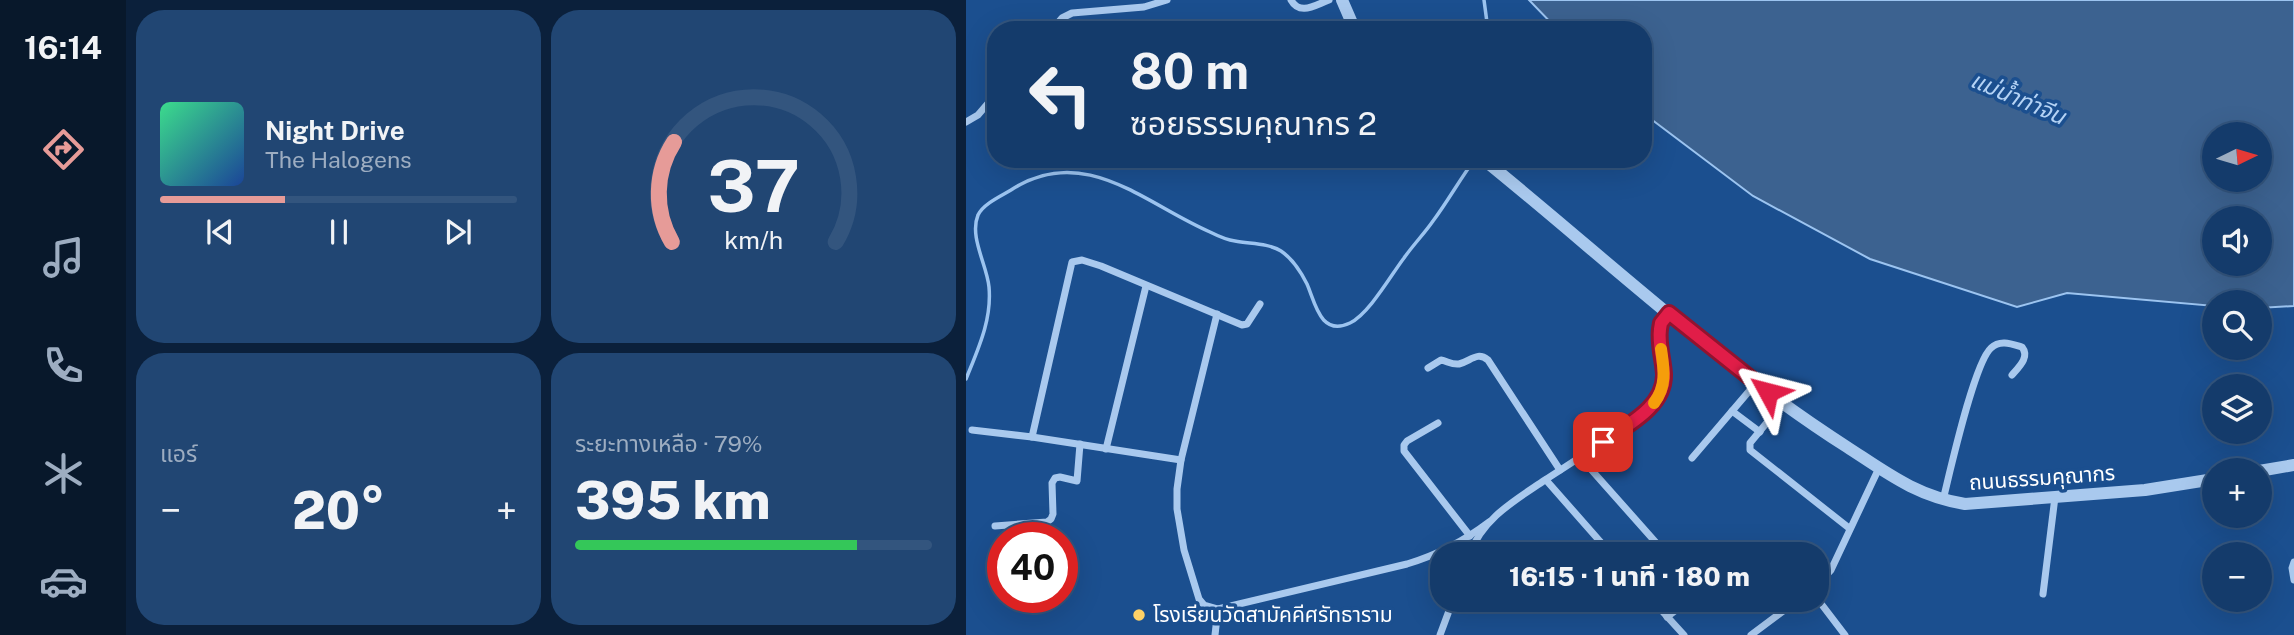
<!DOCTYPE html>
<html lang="th">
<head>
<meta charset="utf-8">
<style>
	:root { --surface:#143b6b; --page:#214673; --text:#f1f3f6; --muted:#9dadc1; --line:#33557e; --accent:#e69b98 }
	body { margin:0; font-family:"Public Sans","Noto Sans Thai",sans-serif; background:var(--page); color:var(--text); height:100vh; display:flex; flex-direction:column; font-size:26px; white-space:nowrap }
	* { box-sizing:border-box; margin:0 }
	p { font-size:23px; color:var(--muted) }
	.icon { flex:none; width:38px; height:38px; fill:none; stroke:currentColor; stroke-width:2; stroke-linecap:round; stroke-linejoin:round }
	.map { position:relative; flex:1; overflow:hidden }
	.panel { display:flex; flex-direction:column; gap:10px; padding:10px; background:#0b203b; width:840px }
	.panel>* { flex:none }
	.guide { position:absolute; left:21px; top:21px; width:665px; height:147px; border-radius:28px; box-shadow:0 7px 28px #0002,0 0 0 2px var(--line); background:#143b6b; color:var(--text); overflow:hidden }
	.needle { width:46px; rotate:85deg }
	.fabs { position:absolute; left:1236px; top:122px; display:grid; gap:14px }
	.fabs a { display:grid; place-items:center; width:70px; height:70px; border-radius:50%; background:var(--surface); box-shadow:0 7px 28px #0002,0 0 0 2px var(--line); font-size:35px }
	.speed { position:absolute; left:21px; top:522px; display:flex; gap:14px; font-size:35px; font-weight:700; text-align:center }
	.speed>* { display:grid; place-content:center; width:91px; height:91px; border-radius:50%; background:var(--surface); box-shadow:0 7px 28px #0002,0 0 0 2px var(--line); line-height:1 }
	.speed .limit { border:10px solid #d22; background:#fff; color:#111 }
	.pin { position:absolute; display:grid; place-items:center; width:60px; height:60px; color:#fff; margin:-30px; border-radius:14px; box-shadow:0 4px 10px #0006 }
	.me { position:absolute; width:77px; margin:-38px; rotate:308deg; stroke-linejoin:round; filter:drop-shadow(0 0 5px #0008) }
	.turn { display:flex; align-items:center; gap:24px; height:147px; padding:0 28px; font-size:32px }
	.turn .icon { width:91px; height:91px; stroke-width:2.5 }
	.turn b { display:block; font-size:49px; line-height:60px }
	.big { font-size:52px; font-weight:800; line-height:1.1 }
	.panel .widget { flex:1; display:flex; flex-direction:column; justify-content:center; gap:10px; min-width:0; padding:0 24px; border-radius:28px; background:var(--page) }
	.panel .dial { align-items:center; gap:0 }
	.dial svg { height:182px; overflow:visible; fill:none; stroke:var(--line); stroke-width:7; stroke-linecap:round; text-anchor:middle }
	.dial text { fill:var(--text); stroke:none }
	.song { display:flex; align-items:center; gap:21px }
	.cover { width:84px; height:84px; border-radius:10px; background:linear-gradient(135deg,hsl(150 70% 55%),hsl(220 70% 35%)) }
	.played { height:7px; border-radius:4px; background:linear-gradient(90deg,var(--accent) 35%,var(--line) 35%) }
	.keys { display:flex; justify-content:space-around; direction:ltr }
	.heat { display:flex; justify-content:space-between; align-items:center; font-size:38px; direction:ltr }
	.charge { height:10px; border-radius:5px; background:linear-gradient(90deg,#34c759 79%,var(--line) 0) }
	.panel .tiles { flex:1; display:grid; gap:10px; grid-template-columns:repeat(2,1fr) }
	.trip { position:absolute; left:464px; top:542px; width:399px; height:70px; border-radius:28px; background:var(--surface); box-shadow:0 7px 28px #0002,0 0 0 2px var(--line); font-weight:800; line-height:70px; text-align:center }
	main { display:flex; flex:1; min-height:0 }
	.dock { display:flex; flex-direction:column; width:126px; justify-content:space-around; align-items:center; background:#08182b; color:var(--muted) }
	.dock .icon { width:49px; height:49px }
	.dock .current { color:var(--accent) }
	.dock b { font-size:32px; color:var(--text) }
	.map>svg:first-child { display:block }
	.water { fill:#3c6290; stroke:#9cc4f0; stroke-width:2; fill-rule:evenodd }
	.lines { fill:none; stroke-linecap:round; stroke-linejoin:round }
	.stream { stroke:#9cc4f0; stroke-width:3.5 }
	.minor { stroke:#a9c9ee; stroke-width:7 }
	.tertiary { stroke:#a9c9ee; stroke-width:12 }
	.route-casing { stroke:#92132f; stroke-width:18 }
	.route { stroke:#e11d48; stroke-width:12 }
	.slow { stroke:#f59e0b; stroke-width:12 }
	.poi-dot { fill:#ffd166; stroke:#1b4f8f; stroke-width:2.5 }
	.labels { text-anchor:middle; stroke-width:7; stroke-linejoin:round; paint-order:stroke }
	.street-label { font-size:21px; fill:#fff; stroke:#1b4f8f }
	.poi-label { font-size:21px; fill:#fff; stroke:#1b4f8f; text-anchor:start }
	.water-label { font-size:23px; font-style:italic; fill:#b5d3f5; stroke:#1b4f8f }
</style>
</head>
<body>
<main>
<nav class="dock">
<b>16:14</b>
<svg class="icon current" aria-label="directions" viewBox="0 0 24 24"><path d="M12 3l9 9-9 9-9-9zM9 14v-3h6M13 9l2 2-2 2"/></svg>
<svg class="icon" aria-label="music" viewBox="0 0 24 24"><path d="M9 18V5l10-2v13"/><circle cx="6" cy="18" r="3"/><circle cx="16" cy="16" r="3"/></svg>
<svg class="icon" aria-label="phone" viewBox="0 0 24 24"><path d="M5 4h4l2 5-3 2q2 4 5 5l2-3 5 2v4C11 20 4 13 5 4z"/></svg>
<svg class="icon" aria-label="climate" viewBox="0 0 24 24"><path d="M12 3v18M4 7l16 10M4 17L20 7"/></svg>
<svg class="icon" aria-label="car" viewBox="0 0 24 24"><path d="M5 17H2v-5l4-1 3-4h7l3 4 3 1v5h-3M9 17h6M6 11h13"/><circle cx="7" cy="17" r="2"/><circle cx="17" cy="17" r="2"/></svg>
</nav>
<section class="panel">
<div class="tiles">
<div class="widget">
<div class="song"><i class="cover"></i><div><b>Night Drive</b><p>The Halogens</p></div></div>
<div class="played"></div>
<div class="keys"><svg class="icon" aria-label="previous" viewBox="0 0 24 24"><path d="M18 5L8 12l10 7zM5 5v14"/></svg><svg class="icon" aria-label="pause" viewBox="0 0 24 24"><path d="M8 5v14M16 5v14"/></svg><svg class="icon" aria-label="next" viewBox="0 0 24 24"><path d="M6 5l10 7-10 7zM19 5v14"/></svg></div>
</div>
<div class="widget dial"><svg viewBox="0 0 100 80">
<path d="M14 69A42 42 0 1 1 86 69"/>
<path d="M14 69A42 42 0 0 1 15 25" stroke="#e69b98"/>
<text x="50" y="56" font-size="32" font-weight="700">37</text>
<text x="50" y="72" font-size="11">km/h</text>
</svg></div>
<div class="widget"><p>แอร์</p>
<div class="heat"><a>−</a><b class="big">20°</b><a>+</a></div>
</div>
<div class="widget"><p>ระยะทางเหลือ · 79%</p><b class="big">395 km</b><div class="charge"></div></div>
</div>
</section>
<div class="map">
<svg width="1328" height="635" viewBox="0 0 1328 635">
	<rect width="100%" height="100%" fill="#1b4f8f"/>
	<path class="water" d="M 563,0 L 1328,0 L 1328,306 L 1293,308 L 1293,303 L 1248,303 L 1248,306 L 1101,293 L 1051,307 L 904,259 L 787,196 L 677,113 L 677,30 L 592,30 ZM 1248,135 L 1293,135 L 1293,180 L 1248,180 ZM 1248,219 L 1293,219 L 1293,264 L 1248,264 Z"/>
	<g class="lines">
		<g class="stream">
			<path d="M 518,0 L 522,30"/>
			<path d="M 0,379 C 12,349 26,320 23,287 C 21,265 3,237 12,215 C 17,204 35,196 45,190 C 118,142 179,204 244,232 C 252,236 261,240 269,241 C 284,244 302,243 315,251 C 327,259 335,272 341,284 C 349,302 354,337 384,323 C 403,314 425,275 438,258 C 447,245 458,234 467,221 C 482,201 494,179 509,159"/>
		</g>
		<g class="minor">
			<path d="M 325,0 C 334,16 349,5 363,0"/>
			<path d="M 86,30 L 96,18 L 106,13 L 178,7 L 201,0"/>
			<path d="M 0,122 L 12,115 L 30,94"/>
			<path d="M 251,314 L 215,460 L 211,489 L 211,509 L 218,550 L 233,599 L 238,605 L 252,609 L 441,564 C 471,555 498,541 523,522"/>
			<path d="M 462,368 L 475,360 C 481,361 486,365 493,364 C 505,361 511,351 522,360 L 594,470"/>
			<path d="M 817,403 L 784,443 L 784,450 L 883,528"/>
			<path d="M 766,411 L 794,432"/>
			<path d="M 472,423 L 441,441 L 438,445 L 438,451 L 504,536"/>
			<path d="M 6,430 L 66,437 L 215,460"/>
			<path d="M 66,437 L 106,262 L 116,260 L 135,266 L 276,325 L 281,324 L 294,304"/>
			<path d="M 140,449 L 180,286"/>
			<path d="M 614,457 L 701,555"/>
			<path d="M 726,458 L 790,383"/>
			<path d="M 580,480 L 646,555"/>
			<path d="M 977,500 C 984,472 1008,363 1025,348 C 1034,339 1046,344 1056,347 C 1064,357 1053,367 1046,375"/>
			<path d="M 29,526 L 81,522 L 85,519 L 87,514 L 86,483 L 89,478 L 94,477 L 111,481 L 114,444"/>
			<path d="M 503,555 C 517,518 548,501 579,480 C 605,463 631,447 656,428 C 674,415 693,405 698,381 L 694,329 L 695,323 L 702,314"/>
			<path d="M 1328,562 L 1326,568 L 1328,580"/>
			<path d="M 850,586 L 865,570 L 913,468"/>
			<path d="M 1077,594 L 1089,497"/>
			<path d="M 850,597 L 879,635"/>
			<path d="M 686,600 L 718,635"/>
			<path d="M 701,617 L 723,600"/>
			<path d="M 249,635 L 252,609"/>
			<path d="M 474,635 L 487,600"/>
			<path d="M 785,635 L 832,600"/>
		</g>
		<g class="tertiary">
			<path d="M 376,0 L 389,30"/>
			<path d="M 517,159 C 637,256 751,364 881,447 C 921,473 950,496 999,504 L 1179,490 L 1248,479"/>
			<path d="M 1293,471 L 1328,465"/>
		</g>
	</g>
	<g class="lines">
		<defs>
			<path id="route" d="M 637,442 C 661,425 699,407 698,374 C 697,359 692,344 694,329 L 695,323 L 703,313 L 802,392"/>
		</defs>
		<use href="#route" class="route-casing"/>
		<use href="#route" class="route"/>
		<path class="slow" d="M 688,403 C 701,386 698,369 695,349"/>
	</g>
	<circle class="poi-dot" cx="173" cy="615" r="7"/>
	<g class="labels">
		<g class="street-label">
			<text transform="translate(1076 478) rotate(-4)" y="7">ถนนธรรมคุณากร</text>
		</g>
		<g class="poi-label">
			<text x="187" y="622">โรงเรียนวัดสามัคคีศรัทธาราม</text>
		</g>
		<g class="water-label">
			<text transform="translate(1052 98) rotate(23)" y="8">แม่น้ำท่าจีน</text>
		</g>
	</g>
</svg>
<div class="fabs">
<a><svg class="needle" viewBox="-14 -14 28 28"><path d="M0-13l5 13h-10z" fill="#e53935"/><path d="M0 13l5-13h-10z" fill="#9dadc1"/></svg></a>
<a><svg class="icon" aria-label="sound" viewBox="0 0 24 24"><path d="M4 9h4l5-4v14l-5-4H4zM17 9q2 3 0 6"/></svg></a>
<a><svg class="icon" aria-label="search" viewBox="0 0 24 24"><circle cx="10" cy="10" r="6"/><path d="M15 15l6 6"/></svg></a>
<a><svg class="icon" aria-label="layers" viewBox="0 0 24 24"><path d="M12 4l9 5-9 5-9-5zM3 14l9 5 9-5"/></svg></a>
<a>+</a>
<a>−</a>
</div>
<div class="speed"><div class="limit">40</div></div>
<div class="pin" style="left:637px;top:442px;background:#d93025"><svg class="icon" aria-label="arrive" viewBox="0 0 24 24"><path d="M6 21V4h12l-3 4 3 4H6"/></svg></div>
<svg class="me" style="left:802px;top:392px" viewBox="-20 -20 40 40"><path d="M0-17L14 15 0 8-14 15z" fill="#e11d48" stroke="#fff" stroke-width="4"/></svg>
<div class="trip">16:15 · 1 นาที · 180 m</div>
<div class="guide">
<div class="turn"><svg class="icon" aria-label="left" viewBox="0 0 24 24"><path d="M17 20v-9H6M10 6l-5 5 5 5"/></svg><div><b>80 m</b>ซอยธรรมคุณากร 2</div></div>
</div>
</div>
</main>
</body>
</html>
